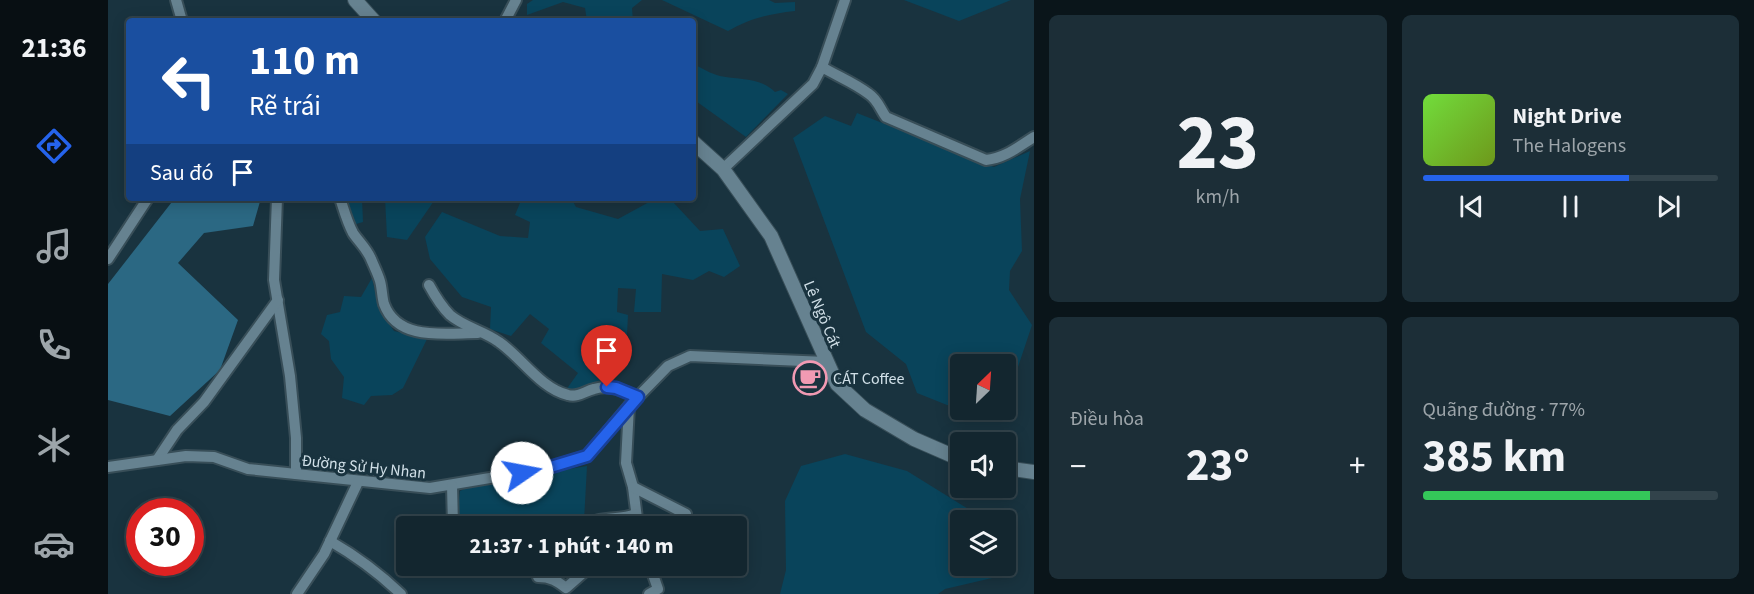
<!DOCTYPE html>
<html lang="vi">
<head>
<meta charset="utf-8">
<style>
	:root { --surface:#13262f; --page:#1c2e37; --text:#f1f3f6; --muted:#9da5aa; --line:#32434b; --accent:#2563eb }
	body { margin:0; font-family:"Source Sans 3",sans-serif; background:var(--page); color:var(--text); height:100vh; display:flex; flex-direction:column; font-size:22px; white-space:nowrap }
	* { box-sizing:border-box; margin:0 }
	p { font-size:20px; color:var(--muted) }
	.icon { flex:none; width:33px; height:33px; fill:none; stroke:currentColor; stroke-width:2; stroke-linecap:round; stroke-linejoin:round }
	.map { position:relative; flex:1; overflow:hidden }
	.sheet { display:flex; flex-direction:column; gap:15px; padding:15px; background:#0a151a; width:720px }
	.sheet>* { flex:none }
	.banner { position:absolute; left:18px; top:18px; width:570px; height:183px; border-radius:6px; box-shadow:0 3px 15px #0003,0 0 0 2px var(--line); background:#1a4fa0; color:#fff; overflow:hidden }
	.needle { width:39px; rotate:25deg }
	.tools { position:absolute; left:842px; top:354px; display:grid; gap:12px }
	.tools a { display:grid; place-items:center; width:66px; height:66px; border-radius:6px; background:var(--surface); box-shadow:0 3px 15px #0003,0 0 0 2px var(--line); font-size:30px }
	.speed { position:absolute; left:18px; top:498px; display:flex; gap:12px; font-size:30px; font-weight:700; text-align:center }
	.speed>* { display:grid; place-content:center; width:78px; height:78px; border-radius:50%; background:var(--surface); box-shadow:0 3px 15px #0003,0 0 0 2px var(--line); line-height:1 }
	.speed .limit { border:9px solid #d22; background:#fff; color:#111 }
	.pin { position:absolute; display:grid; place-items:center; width:51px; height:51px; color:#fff; margin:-62px -26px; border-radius:50% 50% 50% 0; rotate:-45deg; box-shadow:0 0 6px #0007 }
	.pin .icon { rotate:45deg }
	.me { position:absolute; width:66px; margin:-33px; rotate:78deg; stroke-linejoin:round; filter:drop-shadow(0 0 4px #0008) }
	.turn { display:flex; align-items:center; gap:21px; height:126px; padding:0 24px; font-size:27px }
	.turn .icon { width:78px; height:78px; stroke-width:2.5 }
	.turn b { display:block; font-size:42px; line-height:51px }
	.then { display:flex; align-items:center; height:57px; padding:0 24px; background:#0003; gap:12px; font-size:22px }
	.big { font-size:45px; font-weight:700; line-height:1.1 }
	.sheet .widget { flex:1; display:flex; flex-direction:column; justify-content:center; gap:9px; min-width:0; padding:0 21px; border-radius:9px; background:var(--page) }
	.sheet .dial { align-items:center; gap:0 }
	.dial b { font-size:78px; line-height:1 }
	.song { display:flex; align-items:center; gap:18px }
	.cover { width:72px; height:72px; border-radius:9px; background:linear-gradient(135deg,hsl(100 70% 55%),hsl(80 70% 35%)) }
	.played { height:6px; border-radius:3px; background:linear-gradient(90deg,var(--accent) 70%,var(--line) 70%) }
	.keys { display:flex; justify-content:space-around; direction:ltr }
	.heat { display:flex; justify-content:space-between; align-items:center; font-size:33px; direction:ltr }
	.charge { height:9px; border-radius:4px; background:linear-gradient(90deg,#34c759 77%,var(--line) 0) }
	.sheet .tiles { flex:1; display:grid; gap:15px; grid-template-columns:repeat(2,1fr) }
	.trip { position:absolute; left:288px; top:516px; width:351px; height:60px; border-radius:6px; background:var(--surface); box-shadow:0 3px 15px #0003,0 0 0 2px var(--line); font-weight:700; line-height:60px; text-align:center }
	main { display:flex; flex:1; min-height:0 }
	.tab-bar { display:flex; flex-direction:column; width:108px; justify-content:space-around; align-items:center; background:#080f13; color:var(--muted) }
	.tab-bar .icon { width:42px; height:42px }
	.tab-bar .active { color:var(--accent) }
	.tab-bar b { font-size:27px; color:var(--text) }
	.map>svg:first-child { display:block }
	.green { fill:#09445b }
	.water { fill:#2b6883 }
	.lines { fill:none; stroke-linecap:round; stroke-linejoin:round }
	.street-casing { stroke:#384e58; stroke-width:14 }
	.secondary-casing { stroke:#384e58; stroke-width:16 }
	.street { stroke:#668290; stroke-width:10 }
	.secondary { stroke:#668290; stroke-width:14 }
	.route-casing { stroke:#184099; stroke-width:15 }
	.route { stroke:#2563eb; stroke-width:10 }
	.labels { text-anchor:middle; stroke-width:6; stroke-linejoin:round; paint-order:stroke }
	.street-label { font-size:16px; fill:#d1e0e8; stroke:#19333f }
	.poi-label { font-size:16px; fill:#d1e0e8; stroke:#19333f; text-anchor:start }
</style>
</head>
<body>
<main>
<nav class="tab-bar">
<b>21:36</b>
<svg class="icon active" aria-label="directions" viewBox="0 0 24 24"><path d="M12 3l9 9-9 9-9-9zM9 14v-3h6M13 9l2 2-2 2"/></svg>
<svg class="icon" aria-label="music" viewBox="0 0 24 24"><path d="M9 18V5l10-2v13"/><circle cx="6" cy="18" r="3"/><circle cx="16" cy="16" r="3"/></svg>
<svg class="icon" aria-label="phone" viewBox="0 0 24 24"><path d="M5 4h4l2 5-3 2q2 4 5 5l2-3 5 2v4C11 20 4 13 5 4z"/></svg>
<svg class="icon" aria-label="climate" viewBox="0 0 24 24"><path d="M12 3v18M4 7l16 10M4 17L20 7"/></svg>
<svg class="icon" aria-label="car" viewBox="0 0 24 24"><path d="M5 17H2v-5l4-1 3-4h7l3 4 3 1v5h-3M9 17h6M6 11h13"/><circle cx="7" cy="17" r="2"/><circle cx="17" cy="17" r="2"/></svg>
</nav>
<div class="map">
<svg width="926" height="594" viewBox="0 0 926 594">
	<rect width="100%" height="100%" fill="#19333f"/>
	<g class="green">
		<path d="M 425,0 L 534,0 L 524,8 L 525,21 L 479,21 L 477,8 L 455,2 L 419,15 L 419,4 Z"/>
		<path d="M 554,0 L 661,0 L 667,3 L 687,2 L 687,11 C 661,14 643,18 620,31 Z"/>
		<path d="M 796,0 L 903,0 L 851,21 Z"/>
		<path d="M 585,64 C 594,68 603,74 612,76 C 631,80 652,77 667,92 L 673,90 L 680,94 L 638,137 L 585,99 Z"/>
		<path d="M 749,113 L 886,167 L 922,151 L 912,199 L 914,251 L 902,271 L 901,290 L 924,325 L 900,397 L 897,397 L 897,364 L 852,364 L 852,405 L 839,405 L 809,393 L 798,364 L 758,332 L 685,138 L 717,116 L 743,126 Z"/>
		<path d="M 238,198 L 254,198 L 255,222 L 248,224 Z"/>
		<path d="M 277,198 L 328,198 L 299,240 L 279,237 Z"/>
		<path d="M 414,198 L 463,198 L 468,207 L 510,219 L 543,201 L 565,202 L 592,231 L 615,229 L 632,266 L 616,277 L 601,271 L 585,280 L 554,274 L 553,312 L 526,312 L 528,289 L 510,288 L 509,312 L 520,315 L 518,354 L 506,380 L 469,391 L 458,390 L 470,373 L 433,343 L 441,329 L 422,314 L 403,336 L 382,329 L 383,307 L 354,297 L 322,259 L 317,237 L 334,212 L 392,236 L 420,238 L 422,222 L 407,215 Z"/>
		<path d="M 264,278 L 271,309 L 286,331 L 319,339 L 295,388 L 284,395 L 263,396 L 256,405 L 234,398 L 236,377 L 223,359 L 221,341 L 213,334 L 219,315 L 232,312 L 236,296 L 253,297 Z"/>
		<path d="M 737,454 L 799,471 L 878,520 L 852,520 L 852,566 L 897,566 L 897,534 L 909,542 L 897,575 L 837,589 L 830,594 L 672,594 L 678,570 L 677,501 L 693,466 Z"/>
		<path d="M 479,466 L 476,521 L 472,526 L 348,526 L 352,491 L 366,485 Z"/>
	</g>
	<path class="water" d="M 67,198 L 153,198 L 145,226 L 96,233 L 70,263 L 130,320 L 112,370 L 62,416 L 0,400 L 0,284 Z"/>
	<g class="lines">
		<defs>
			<g id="street">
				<path d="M 68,0 L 74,21"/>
				<path d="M 397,21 L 408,0"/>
				<path d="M 714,67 C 729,76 747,83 761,94 C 770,100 772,109 778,117 L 878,160 C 897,158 910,147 926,137"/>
				<path d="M 615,169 L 705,84 L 714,67 L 737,0"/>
				<path d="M 169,198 L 166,280 L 182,376 L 188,438 L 188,474"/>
				<path d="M 232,198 C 236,210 239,222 245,233 C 251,242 259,249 263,259 C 266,266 270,274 272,281 C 274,288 274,297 276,304 C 290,342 338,333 370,333"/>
				<path d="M 0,259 L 40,198"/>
				<path d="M 321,285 C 327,296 333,306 342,315 C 356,327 376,331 391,342 C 413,357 433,389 460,395 C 470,398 477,391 486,389 C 503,384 515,391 530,397"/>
				<path d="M 521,406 L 518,463 L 525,487 L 530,526"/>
				<path d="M 49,460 L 69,430 L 96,402 L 170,300"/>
				<path d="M 0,467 L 78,456 L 106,457 L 140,469 L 322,488 L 436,469 L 479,456 L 521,406 L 560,366 L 582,356 L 718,362"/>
				<path d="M 344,485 L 345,526"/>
				<path d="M 525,487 L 578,514"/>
				<path d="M 479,526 C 490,515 513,521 527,514"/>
				<path d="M 222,541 C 248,556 271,573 293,594"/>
				<path d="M 427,566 L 430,577 C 443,577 449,581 458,588 L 483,566"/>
				<path d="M 189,594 L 216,554 L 250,482"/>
				<path d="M 541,594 L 550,589 L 542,566"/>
			</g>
			<g id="secondary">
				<path d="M 247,0 L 266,21"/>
				<path d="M 585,142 L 615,169 L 663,236 L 729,384 L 757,410 L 806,439 L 852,459"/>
				<path d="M 897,468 L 926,472"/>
			</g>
		</defs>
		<use href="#street" class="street-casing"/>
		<use href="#secondary" class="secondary-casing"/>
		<use href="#street" class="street"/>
		<use href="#secondary" class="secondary"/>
	</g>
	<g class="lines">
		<defs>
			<path id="route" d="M 414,473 L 436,469 L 479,456 L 530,397 L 508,388 L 499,387"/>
		</defs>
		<use href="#route" class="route-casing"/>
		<use href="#route" class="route"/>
	</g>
	<defs>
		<symbol id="cafe-ring" viewBox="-11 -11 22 22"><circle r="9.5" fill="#19333f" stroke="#f19ab3" stroke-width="1.5"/><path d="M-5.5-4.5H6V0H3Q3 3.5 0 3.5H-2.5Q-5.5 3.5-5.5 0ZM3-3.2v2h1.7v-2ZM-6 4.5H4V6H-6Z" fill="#f19ab3"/></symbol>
	</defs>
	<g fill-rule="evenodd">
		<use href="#cafe-ring" x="683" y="359" width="38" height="38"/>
	</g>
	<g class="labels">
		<g class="street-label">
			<text transform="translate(715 314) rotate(67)" y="6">Lê Ngô Cát</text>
			<text transform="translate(256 466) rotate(6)" y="6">Đường Sử Hy Nhan</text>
		</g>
		<g class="poi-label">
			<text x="725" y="384">CÁT Coffee</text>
		</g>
	</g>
</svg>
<div class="tools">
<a><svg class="needle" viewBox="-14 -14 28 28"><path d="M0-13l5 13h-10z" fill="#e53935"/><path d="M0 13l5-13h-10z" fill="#9da5aa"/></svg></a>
<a><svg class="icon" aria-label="sound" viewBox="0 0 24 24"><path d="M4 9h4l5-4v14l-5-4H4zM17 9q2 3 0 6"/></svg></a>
<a><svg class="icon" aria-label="layers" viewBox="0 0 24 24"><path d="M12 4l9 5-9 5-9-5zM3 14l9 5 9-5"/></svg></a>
</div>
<div class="speed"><div class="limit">30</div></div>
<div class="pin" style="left:499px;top:387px;background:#d93025"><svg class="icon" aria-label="arrive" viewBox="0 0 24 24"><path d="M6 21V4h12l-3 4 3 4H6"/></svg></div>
<svg class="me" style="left:414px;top:473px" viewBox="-20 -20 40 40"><circle r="19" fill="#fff"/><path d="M0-13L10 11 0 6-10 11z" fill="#2563eb"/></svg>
<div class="trip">21:37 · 1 phút · 140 m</div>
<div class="banner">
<div class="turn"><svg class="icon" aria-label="left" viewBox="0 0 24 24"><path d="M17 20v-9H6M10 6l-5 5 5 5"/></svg><div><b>110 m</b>Rẽ trái</div></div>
<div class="then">Sau đó<svg class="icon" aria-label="arrive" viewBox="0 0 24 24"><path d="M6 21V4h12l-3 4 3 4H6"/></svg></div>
</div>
</div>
<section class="sheet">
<div class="tiles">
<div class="widget dial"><b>23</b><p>km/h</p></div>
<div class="widget">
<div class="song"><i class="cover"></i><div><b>Night Drive</b><p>The Halogens</p></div></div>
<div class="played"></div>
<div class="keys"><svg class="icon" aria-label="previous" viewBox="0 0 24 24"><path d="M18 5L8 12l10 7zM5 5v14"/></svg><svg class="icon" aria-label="pause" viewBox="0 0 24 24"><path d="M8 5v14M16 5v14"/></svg><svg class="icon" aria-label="next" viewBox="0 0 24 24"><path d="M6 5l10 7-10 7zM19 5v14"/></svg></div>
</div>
<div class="widget"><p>Điều hòa</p>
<div class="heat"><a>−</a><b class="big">23°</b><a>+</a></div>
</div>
<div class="widget"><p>Quãng đường · 77%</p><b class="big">385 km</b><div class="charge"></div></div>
</div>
</section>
</main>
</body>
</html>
